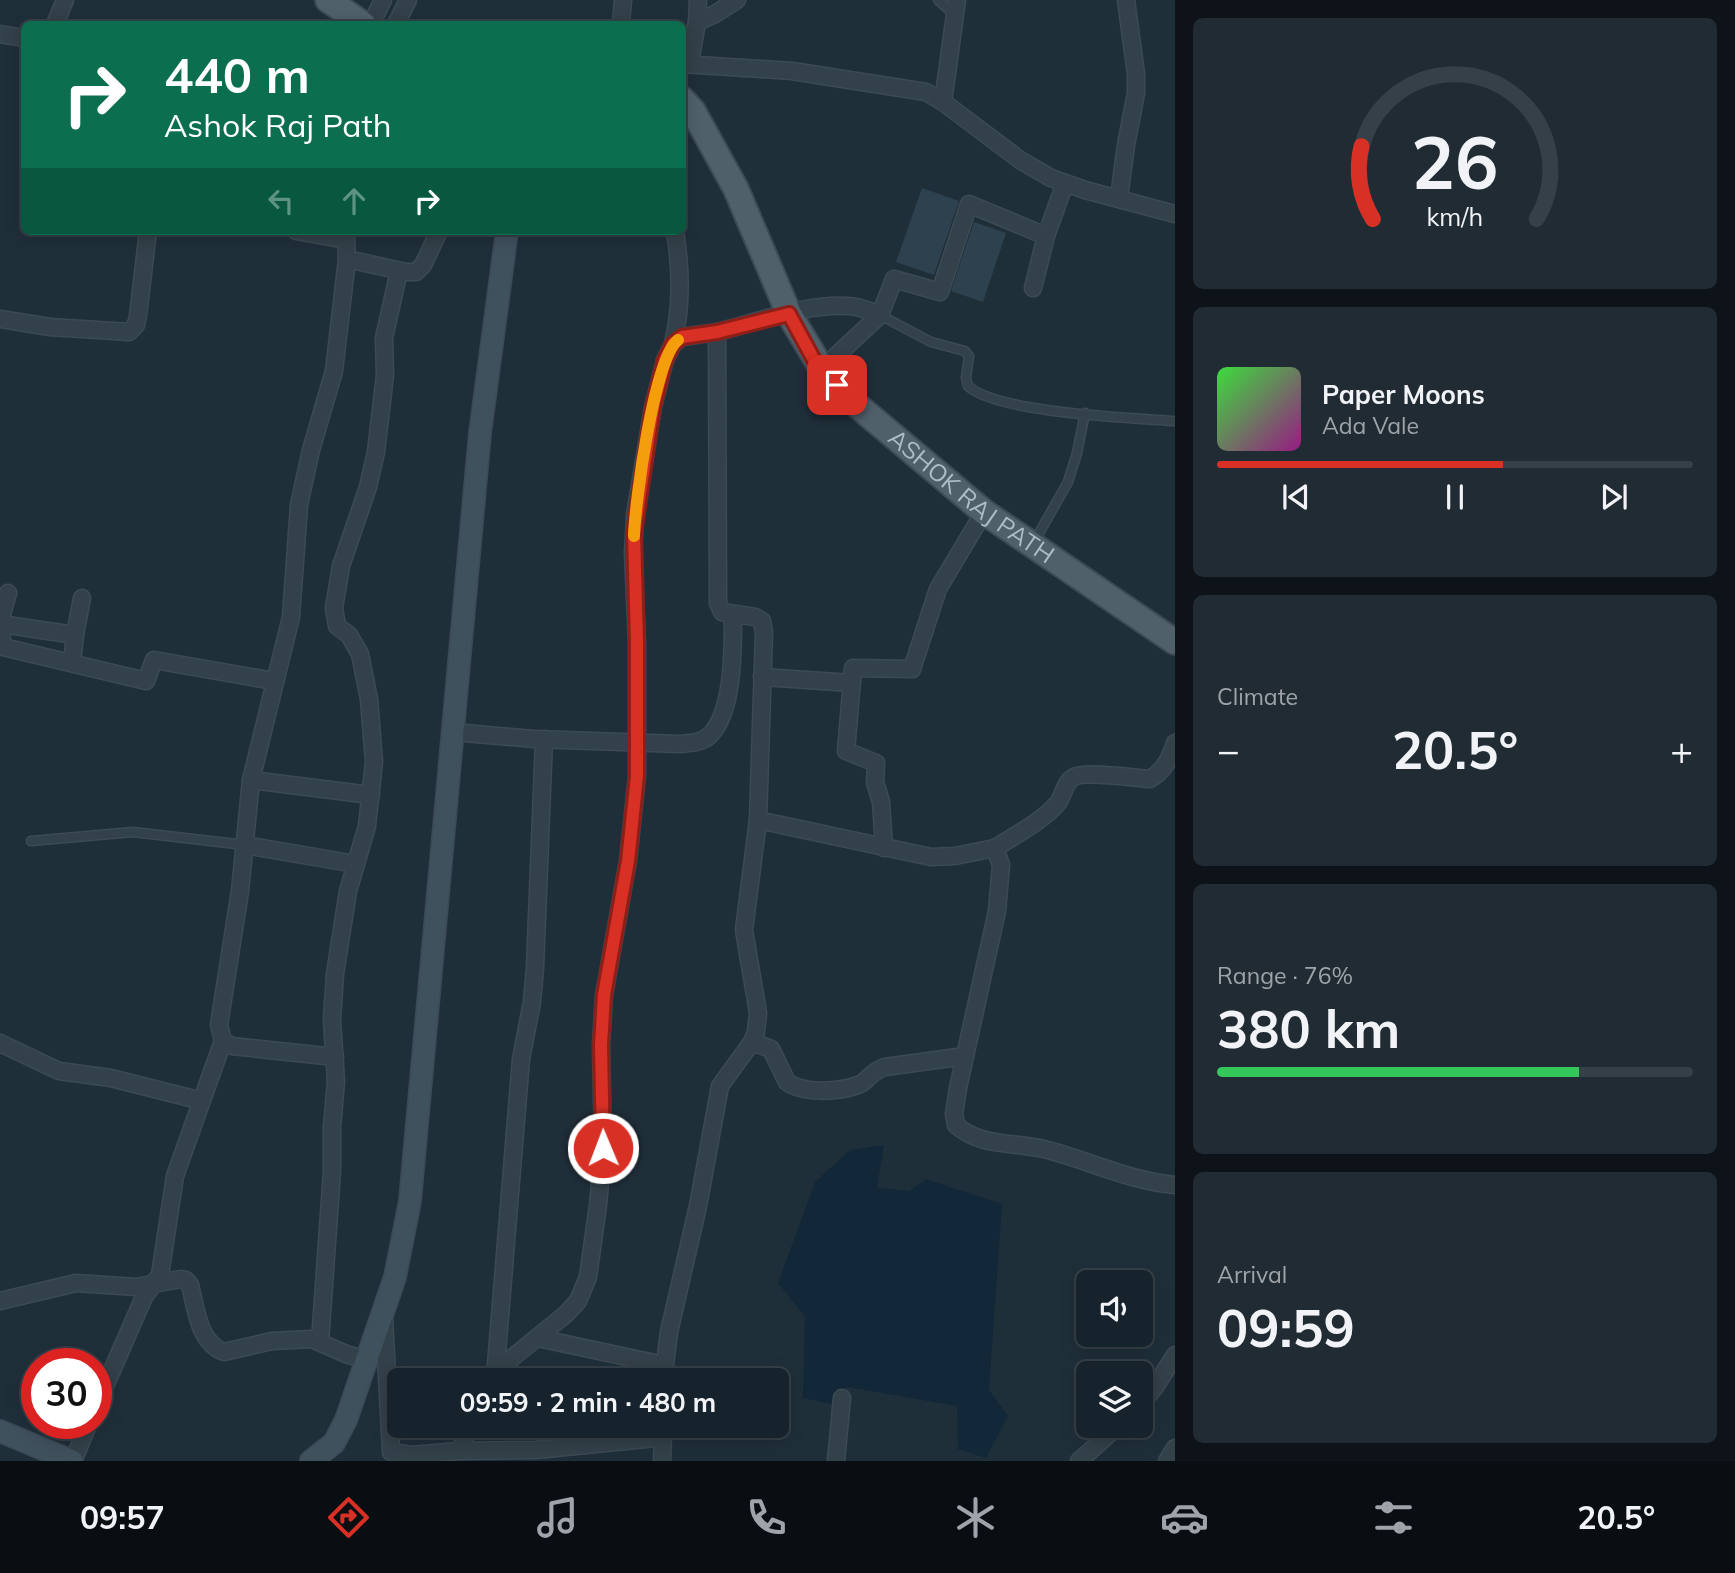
<!DOCTYPE html>
<html lang="en">
<head>
<meta charset="utf-8">
<style>
	:root { --surface:#17232c; --page:#202b34; --text:#f1f3f6; --muted:#9ea4a9; --line:#364048; --accent:#d93025 }
	body { margin:0; font-family:Mulish,sans-serif; background:var(--page); color:var(--text); height:100vh; display:flex; flex-direction:column; font-size:26px; white-space:nowrap }
	* { box-sizing:border-box; margin:0 }
	p { font-size:23px; color:var(--muted) }
	.icon { flex:none; width:38px; height:38px; fill:none; stroke:currentColor; stroke-width:2; stroke-linecap:round; stroke-linejoin:round }
	.map { position:relative; flex:1; overflow:hidden }
	.drawer { display:flex; flex-direction:column; gap:18px; padding:18px; background:#0d1318; width:560px }
	.drawer>* { flex:none }
	.guide { position:absolute; left:21px; top:21px; width:665px; height:214px; border-radius:10px; box-shadow:0 4px 18px #0003,0 0 0 2px var(--line); background:#0b6e4f; color:#fff; overflow:hidden }
	.buttons { position:absolute; left:1076px; top:1270px; display:grid; gap:14px }
	.buttons a { display:grid; place-items:center; width:77px; height:77px; border-radius:10px; background:var(--surface); box-shadow:0 4px 18px #0003,0 0 0 2px var(--line); font-size:35px }
	.speed { position:absolute; left:21px; top:1348px; display:flex; gap:14px; font-size:35px; font-weight:700; text-align:center }
	.speed>* { display:grid; place-content:center; width:91px; height:91px; border-radius:50%; background:var(--surface); box-shadow:0 4px 18px #0003,0 0 0 2px var(--line); line-height:1 }
	.speed .limit { border:10px solid #d22; background:#fff; color:#111 }
	.pin { position:absolute; display:grid; place-items:center; width:60px; height:60px; color:#fff; margin:-30px; border-radius:14px; box-shadow:0 4px 10px #0006 }
	.me { position:absolute; width:77px; margin:-38px; rotate:359deg; stroke-linejoin:round; filter:drop-shadow(0 0 5px #0008) }
	.turn { display:flex; align-items:center; gap:24px; height:147px; padding:0 28px; font-size:32px }
	.turn .icon { width:91px; height:91px; stroke-width:2.5 }
	.turn b { display:block; font-size:49px; line-height:60px }
	.lanes { display:flex; align-items:center; height:66px; padding:0 28px; background:#0003; justify-content:center; gap:35px; direction:ltr }
	.lanes .off { opacity:.35 }
	.big { font-size:52px; font-weight:700; line-height:1.1 }
	.drawer .widget { flex:1; display:flex; flex-direction:column; justify-content:center; gap:10px; min-width:0; padding:0 24px; border-radius:10px; background:var(--page) }
	.drawer .dial { align-items:center; gap:0 }
	.dial svg { height:182px; overflow:visible; fill:none; stroke:var(--line); stroke-width:7; stroke-linecap:round; text-anchor:middle }
	.dial text { fill:var(--text); stroke:none }
	.song { display:flex; align-items:center; gap:21px }
	.cover { width:84px; height:84px; border-radius:10px; background:linear-gradient(135deg,hsl(120 70% 55%),hsl(310 70% 35%)) }
	.played { height:7px; border-radius:4px; background:linear-gradient(90deg,var(--accent) 60%,var(--line) 60%) }
	.keys { display:flex; justify-content:space-around; direction:ltr }
	.heat { display:flex; justify-content:space-between; align-items:center; font-size:38px; direction:ltr }
	.charge { height:10px; border-radius:5px; background:linear-gradient(90deg,#34c759 76%,var(--line) 0) }
	.trip { position:absolute; left:387px; top:1368px; width:402px; height:70px; border-radius:10px; background:var(--surface); box-shadow:0 4px 18px #0003,0 0 0 2px var(--line); font-weight:700; line-height:70px; text-align:center }
	.dock { display:flex; height:112px; justify-content:space-around; align-items:center; background:#090e12; color:var(--muted) }
	.dock .icon { width:49px; height:49px }
	.dock .selected { color:var(--accent) }
	.dock b { font-size:32px; color:var(--text) }
	main { display:flex; flex:1; min-height:0 }
	.map>svg:first-child { display:block }
	.water { fill:#122838 }
	.building { fill:#2e414f }
	.lines { fill:none; stroke-linecap:round; stroke-linejoin:round }
	.lane-casing { stroke:#3c4a54; stroke-width:11 }
	.street-casing { stroke:#3c4a54; stroke-width:19 }
	.secondary-casing { stroke:#3c4a54; stroke-width:24 }
	.primary-casing { stroke:#3c4a54; stroke-width:28 }
	.lane { stroke:#33414a; stroke-width:8 }
	.street { stroke:#33414a; stroke-width:16 }
	.secondary { stroke:#40515e; stroke-width:21 }
	.primary { stroke:#50606b; stroke-width:24 }
	.route-casing { stroke:#8d1f18; stroke-width:18 }
	.route { stroke:#d93025; stroke-width:12 }
	.slow { stroke:#f59e0b; stroke-width:12 }
	.labels { text-anchor:middle; stroke-width:7; stroke-linejoin:round; paint-order:stroke }
	.street-label { font-size:24px; fill:#adbcc7; stroke:#18262f }
</style>
</head>
<body>
<main>
<div class="map">
<svg width="1175" height="1461" viewBox="0 0 1175 1461">
	<rect width="100%" height="100%" fill="#1f2f3a"/>
	<path class="water" d="M 884,1145 L 877,1187 L 909,1191 L 926,1179 L 1002,1204 L 989,1390 L 1008,1416 L 986,1458 L 958,1449 L 957,1406 L 847,1387 L 831,1404 L 803,1398 L 805,1317 L 778,1283 L 815,1182 L 850,1150 Z"/>
	<g class="building">
		<path d="M 922,188 L 959,201 L 934,275 L 896,262 Z"/>
		<path d="M 974,222 L 1006,233 L 983,302 L 951,291 Z"/>
	</g>
	<g class="lines">
		<defs>
			<g id="lane">
				<path d="M 938,0 L 954,14"/>
				<path d="M 880,315 L 931,342 L 965,351 L 969,356 L 966,378 L 968,386 C 997,413 1132,418 1175,421"/>
				<path d="M 1034,542 L 1068,482 L 1077,453 L 1085,413"/>
				<path d="M 31,841 L 133,832 L 245,845"/>
			</g>
			<g id="street">
				<path d="M 697,22 L 715,14 L 737,0"/>
				<path d="M 55,24 L 65,0"/>
				<path d="M 371,24 L 383,0"/>
				<path d="M 396,24 L 408,0"/>
				<path d="M 621,24 L 623,0"/>
				<path d="M 0,34 L 24,38"/>
				<path d="M 690,63 L 697,22 L 698,0"/>
				<path d="M 682,64 L 792,71 L 926,92 L 943,102 L 1020,160 L 1051,178 L 1085,190 L 1175,214"/>
				<path d="M 943,102 L 957,0"/>
				<path d="M 1119,198 L 1126,145 L 1136,93 L 1136,74 L 1126,0"/>
				<path d="M 296,231 L 346,240 L 347,231"/>
				<path d="M 346,240 L 347,259 L 406,272 L 416,272 L 423,265 L 439,231"/>
				<path d="M 1033,288 L 1046,236"/>
				<path d="M 0,319 L 50,327 L 129,332 L 136,325 L 138,316 L 148,231"/>
				<path d="M 673,344 C 682,305 681,270 675,231"/>
				<path d="M 822,369 L 880,315 L 894,279 L 940,292 L 969,204 L 1046,236 L 1065,183"/>
				<path d="M 0,622 L 8,593"/>
				<path d="M 0,624 L 75,635 L 72,663"/>
				<path d="M 0,625 L 3,647 L 146,681 L 154,660 L 274,681"/>
				<path d="M 75,635 L 82,598"/>
				<path d="M 762,677 L 852,683"/>
				<path d="M 453,732 L 534,739 L 680,744 C 690,743 702,743 710,735 C 734,711 733,647 733,614"/>
				<path d="M 251,780 L 371,795"/>
				<path d="M 758,820 L 764,632 L 762,621 L 755,617 L 722,612 L 718,603 L 717,332 C 757,322 808,303 848,306 C 859,306 870,311 880,315"/>
				<path d="M 245,845 L 356,864"/>
				<path d="M 884,848 L 881,802 L 875,782 L 876,763 L 846,751 L 853,668 L 912,669 L 938,589 L 984,512"/>
				<path d="M 995,848 C 1015,835 1041,822 1057,804 C 1064,796 1064,782 1074,777 C 1085,771 1135,778 1150,779 C 1164,771 1170,758 1175,743"/>
				<path d="M 752,1042 L 771,1049 L 787,1082 C 803,1094 839,1092 858,1085 C 868,1082 869,1072 885,1067 L 965,1056"/>
				<path d="M 0,1043 L 59,1071 L 111,1078 L 202,1101"/>
				<path d="M 335,1057 L 232,1046 L 223,1041 L 219,1025 L 240,891 L 251,780 L 291,617 L 299,505 L 311,450 L 334,371 L 347,259"/>
				<path d="M 0,1301 L 76,1283 L 136,1287 L 181,1279 L 186,1280 L 190,1285 C 196,1308 198,1342 224,1352 L 272,1341 L 312,1339 L 346,1354 L 367,1360"/>
				<path d="M 384,1318 L 391,1452 L 411,1455 L 459,1451 L 536,1450 L 656,1438 L 663,1435 L 664,1426"/>
				<path d="M 538,1338 L 664,1365"/>
				<path d="M 320,1342 L 332,1171 L 332,1127 L 336,1081 L 332,1020 L 335,974 L 348,891 L 367,826 L 374,762 L 369,699 L 360,654 L 349,635 L 337,626 L 334,608 L 341,566 L 368,487 L 376,452 L 385,375 L 384,338 L 399,271"/>
				<path d="M 495,1377 L 521,1059 L 532,1002 L 535,968 L 544,739"/>
				<path d="M 492,1381 L 512,1358 L 566,1314 L 578,1301 L 588,1277 L 598,1205 L 603,1148 L 601,1045 L 604,995 L 628,861 L 637,776 L 637,643 L 633,553 L 635,515 L 653,407 L 665,360 L 673,344 L 682,337 L 717,332"/>
				<path d="M 663,1381 L 669,1332 L 698,1206 L 720,1086 L 752,1042 L 756,1032 L 758,1013 L 744,930 L 758,820 L 931,857 L 955,856 L 995,848 L 1001,865 L 997,911 L 958,1088 L 954,1114 L 956,1125 C 980,1147 1014,1142 1044,1149 C 1088,1160 1129,1181 1175,1185"/>
				<path d="M 1141,1404 L 1155,1387 L 1175,1355"/>
				<path d="M 96,1407 L 144,1297 L 160,1275 L 175,1176 L 223,1041"/>
				<path d="M 459,1451 L 471,1426"/>
				<path d="M 73,1461 L 89,1423"/>
				<path d="M 662,1461 L 663,1435"/>
				<path d="M 836,1461 L 842,1398"/>
				<path d="M 1079,1461 L 1118,1426"/>
				<path d="M 1167,1461 L 1175,1448"/>
			</g>
			<g id="secondary">
				<path d="M 0,1431 L 72,1461"/>
				<path d="M 311,1461 L 334,1443 L 346,1420 L 395,1277 L 410,1201 L 480,433 L 507,231"/>
			</g>
			<g id="primary">
				<path d="M 328,0 L 363,24"/>
				<path id="s1" d="M 682,99 L 693,111 L 736,189 L 789,314 L 822,369 L 852,401 L 984,512 L 1175,642"/>
			</g>
		</defs>
		<use href="#lane" class="lane-casing"/>
		<use href="#street" class="street-casing"/>
		<use href="#secondary" class="secondary-casing"/>
		<use href="#primary" class="primary-casing"/>
		<use href="#lane" class="lane"/>
		<use href="#street" class="street"/>
		<use href="#secondary" class="secondary"/>
		<use href="#primary" class="primary"/>
	</g>
	<g class="lines">
		<defs>
			<path id="route" d="M 603,1148 L 601,1045 L 604,995 L 628,861 L 637,776 L 637,643 L 634,533 L 653,407 L 665,360 L 673,344 L 682,337 L 717,332 L 789,314 L 814,360 L 837,385"/>
		</defs>
		<use href="#route" class="route-casing"/>
		<use href="#route" class="route"/>
		<path class="slow" d="M 634,536 C 635,503 654,358 678,340"/>
	</g>
	<g class="labels">
		<g class="street-label">
			<text dy="8" stroke="none"><textPath href="#s1" startOffset="502">ASHOK RAJ PATH</textPath></text>
		</g>
	</g>
</svg>
<div class="buttons">
<a><svg class="icon" aria-label="sound" viewBox="0 0 24 24"><path d="M4 9h4l5-4v14l-5-4H4zM17 9q2 3 0 6"/></svg></a>
<a><svg class="icon" aria-label="layers" viewBox="0 0 24 24"><path d="M12 4l9 5-9 5-9-5zM3 14l9 5 9-5"/></svg></a>
</div>
<div class="speed"><div class="limit">30</div></div>
<div class="pin" style="left:837px;top:385px;background:#d93025"><svg class="icon" aria-label="arrive" viewBox="0 0 24 24"><path d="M6 21V4h12l-3 4 3 4H6"/></svg></div>
<svg class="me" style="left:603px;top:1148px" viewBox="-20 -20 40 40"><circle r="17" fill="#d93025" stroke="#fff" stroke-width="3"/><path d="M0-11L8 9 0 5-8 9z" fill="#fff"/></svg>
<div class="trip">09:59 · 2 min · 480 m</div>
<div class="guide">
<div class="turn"><svg class="icon" aria-label="right" viewBox="0 0 24 24"><path d="M7 20v-9h11M14 6l5 5-5 5"/></svg><div><b>440 m</b>Ashok Raj Path</div></div>
<div class="lanes"><svg class="icon off" aria-label="left" viewBox="0 0 24 24"><path d="M17 20v-9H6M10 6l-5 5 5 5"/></svg><svg class="icon off" aria-label="ahead" viewBox="0 0 24 24"><path d="M12 20V5M6 11l6-6 6 6"/></svg><svg class="icon" aria-label="right" viewBox="0 0 24 24"><path d="M7 20v-9h11M14 6l5 5-5 5"/></svg></div>
</div>
</div>
<section class="drawer">
<div class="widget dial"><svg viewBox="0 0 100 80">
<path d="M14 69A42 42 0 1 1 86 69"/>
<path d="M14 69A42 42 0 0 1 9 37" stroke="#d93025"/>
<text x="50" y="56" font-size="32" font-weight="700">26</text>
<text x="50" y="72" font-size="11">km/h</text>
</svg></div>
<div class="widget">
<div class="song"><i class="cover"></i><div><b>Paper Moons</b><p>Ada Vale</p></div></div>
<div class="played"></div>
<div class="keys"><svg class="icon" aria-label="previous" viewBox="0 0 24 24"><path d="M18 5L8 12l10 7zM5 5v14"/></svg><svg class="icon" aria-label="pause" viewBox="0 0 24 24"><path d="M8 5v14M16 5v14"/></svg><svg class="icon" aria-label="next" viewBox="0 0 24 24"><path d="M6 5l10 7-10 7zM19 5v14"/></svg></div>
</div>
<div class="widget"><p>Climate</p>
<div class="heat"><a>−</a><b class="big">20.5°</b><a>+</a></div>
</div>
<div class="widget"><p>Range · 76%</p><b class="big">380 km</b><div class="charge"></div></div>
<div class="widget"><p>Arrival</p><b class="big">09:59</b></div>
</section>
</main>
<nav class="dock">
<b>09:57</b>
<svg class="icon selected" aria-label="directions" viewBox="0 0 24 24"><path d="M12 3l9 9-9 9-9-9zM9 14v-3h6M13 9l2 2-2 2"/></svg>
<svg class="icon" aria-label="music" viewBox="0 0 24 24"><path d="M9 18V5l10-2v13"/><circle cx="6" cy="18" r="3"/><circle cx="16" cy="16" r="3"/></svg>
<svg class="icon" aria-label="phone" viewBox="0 0 24 24"><path d="M5 4h4l2 5-3 2q2 4 5 5l2-3 5 2v4C11 20 4 13 5 4z"/></svg>
<svg class="icon" aria-label="climate" viewBox="0 0 24 24"><path d="M12 3v18M4 7l16 10M4 17L20 7"/></svg>
<svg class="icon" aria-label="car" viewBox="0 0 24 24"><path d="M5 17H2v-5l4-1 3-4h7l3 4 3 1v5h-3M9 17h6M6 11h13"/><circle cx="7" cy="17" r="2"/><circle cx="17" cy="17" r="2"/></svg>
<svg class="icon" aria-label="filters" viewBox="0 0 24 24"><path d="M4 7h16M4 17h16"/><circle cx="9" cy="7" r="2"/><circle cx="15" cy="17" r="2"/></svg>
<b>20.5°</b>
</nav>
</body>
</html>
